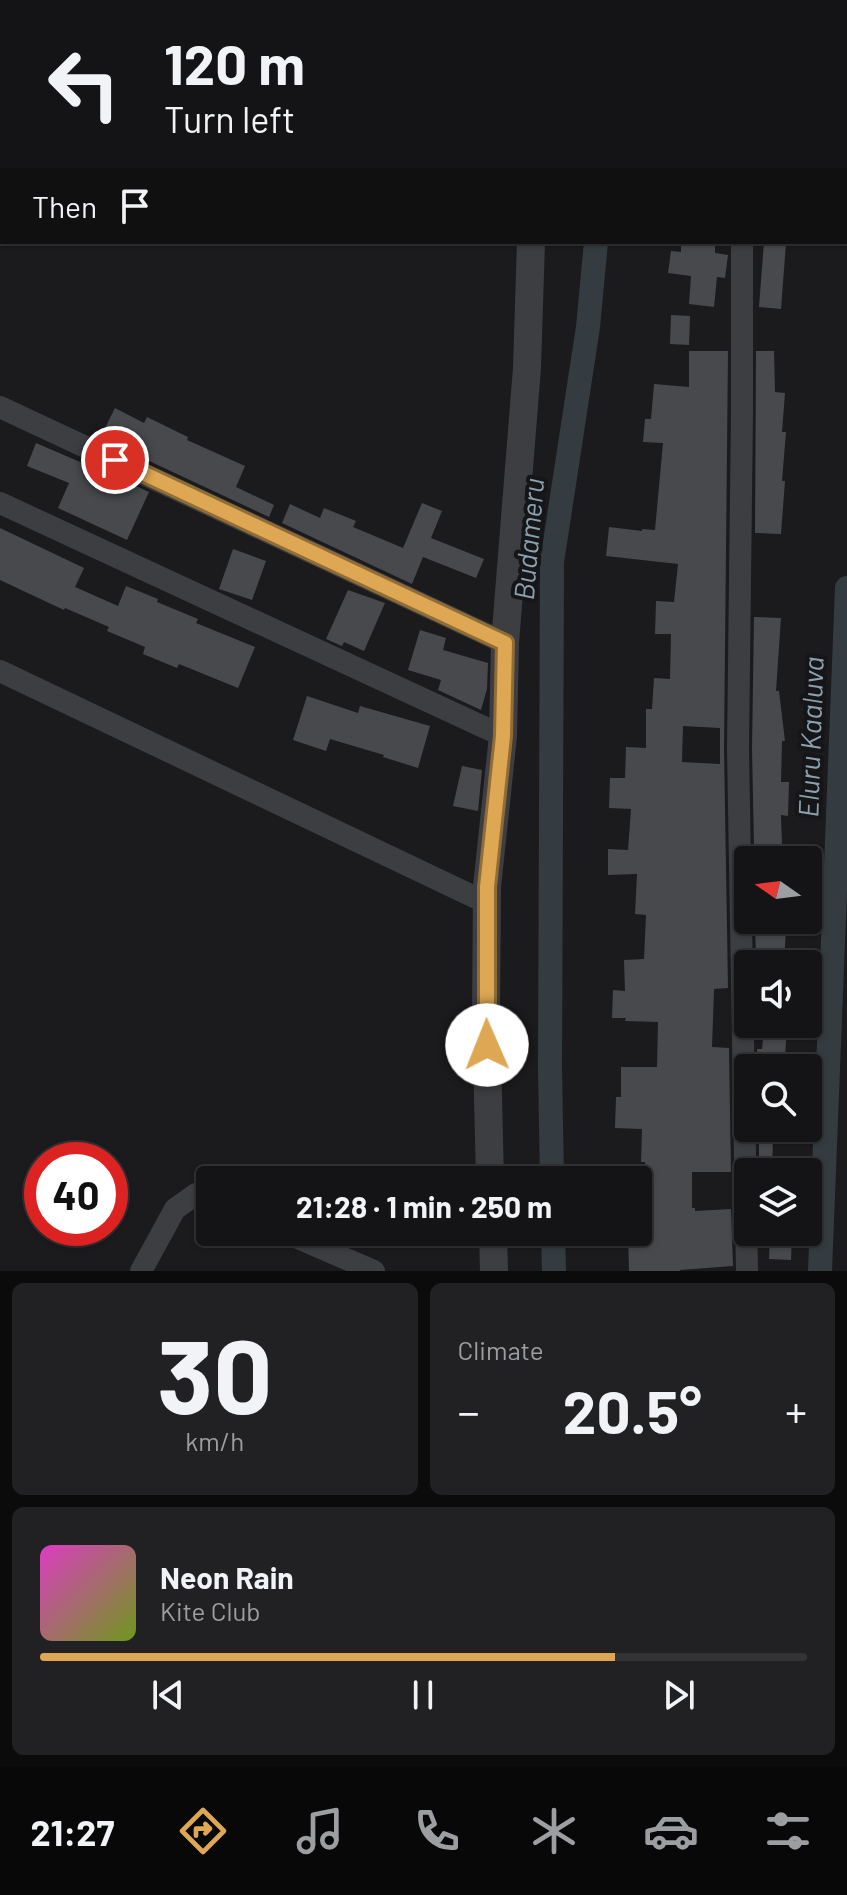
<!DOCTYPE html>
<html lang="en">
<head>
<meta charset="utf-8">
<style>
	:root { --surface:#141416; --page:#212123; --text:#f1f3f6; --muted:#9d9ea1; --line:#333335; --accent:#dda753 }
	body { margin:0; font-family:Barlow,sans-serif; background:var(--page); color:var(--text); height:100vh; display:flex; flex-direction:column; font-size:30px; white-space:nowrap }
	* { box-sizing:border-box; margin:0 }
	p { font-size:26px; color:var(--muted) }
	.icon { flex:none; width:44px; height:44px; fill:none; stroke:currentColor; stroke-width:2; stroke-linecap:round; stroke-linejoin:round }
	.map { position:relative; height:1271px; overflow:hidden }
	.side { display:flex; flex-direction:column; gap:12px; padding:12px; background:#0b0b0c; flex:1 }
	.side>* { flex:none }
	.hud { position:absolute; left:0px; top:0px; width:848px; height:244px; box-shadow:0 2px 6px #0004,0 0 0 2px var(--line); background:#141416; color:var(--text); overflow:hidden }
	.needle { width:52px; rotate:284deg }
	.tools { position:absolute; left:734px; top:846px; display:grid; gap:16px }
	.tools a { display:grid; place-items:center; width:88px; height:88px; border-radius:8px; background:var(--surface); box-shadow:0 2px 6px #0004,0 0 0 2px var(--line); font-size:40px }
	.speed { position:absolute; left:24px; top:1142px; display:flex; gap:16px; font-size:40px; font-weight:700; text-align:center }
	.speed>* { display:grid; place-content:center; width:104px; height:104px; border-radius:50%; background:var(--surface); box-shadow:0 2px 6px #0004,0 0 0 2px var(--line); line-height:1 }
	.speed .limit { border:12px solid #d22; background:#fff; color:#111 }
	.pin { position:absolute; display:grid; place-items:center; width:68px; height:68px; color:#fff; margin:-34px; border:4px solid #fff; border-radius:50%; box-shadow:0 2px 8px #0007 }
	.me { position:absolute; width:88px; margin:-44px; rotate:359deg; stroke-linejoin:round; filter:drop-shadow(0 0 6px #0008) }
	.turn { display:flex; align-items:center; gap:28px; height:168px; padding:0 32px; font-size:36px }
	.turn .icon { width:104px; height:104px; stroke-width:2.5 }
	.turn b { display:block; font-size:56px; line-height:68px }
	.then { display:flex; align-items:center; height:76px; padding:0 32px; background:#0003; gap:16px; font-size:30px }
	.big { font-size:60px; font-weight:700; line-height:1.1 }
	.side .tile { flex:1; display:flex; flex-direction:column; justify-content:center; gap:12px; min-width:0; padding:0 28px; border-radius:12px; background:var(--page) }
	.side .dial { align-items:center; gap:0 }
	.dial b { font-size:104px; line-height:1 }
	.song { display:flex; align-items:center; gap:24px }
	.cover { width:96px; height:96px; border-radius:12px; background:linear-gradient(135deg,hsl(310 70% 55%),hsl(80 70% 35%)) }
	.played { height:8px; border-radius:4px; background:linear-gradient(90deg,var(--accent) 75%,var(--line) 75%) }
	.keys { display:flex; justify-content:space-around; direction:ltr }
	.heat { display:flex; justify-content:space-between; align-items:center; font-size:44px; direction:ltr }
	.side .tiles { flex:1; display:grid; gap:12px; grid-template-columns:1fr 1fr }
	.tile:last-child { grid-column:span 2 }
	.trip { position:absolute; left:196px; top:1166px; width:456px; height:80px; border-radius:8px; background:var(--surface); box-shadow:0 2px 6px #0004,0 0 0 2px var(--line); font-weight:700; line-height:80px; text-align:center }
	.tab-bar { display:flex; height:128px; justify-content:space-around; align-items:center; background:#080809; color:var(--muted) }
	.tab-bar .icon { width:56px; height:56px }
	.tab-bar .on { color:var(--accent) }
	.tab-bar b { font-size:36px; color:var(--text) }
	.map>svg:first-child { display:block }
	.lines { fill:none; stroke-linecap:round; stroke-linejoin:round }
	.canal { stroke:#343c42; stroke-width:24 }
	.building { fill:#48494d; fill-rule:evenodd }
	.minor { stroke:#3c3e41; stroke-width:22 }
	.tertiary { stroke:#3c3e41; stroke-width:28 }
	.route-casing { stroke:#906d36; stroke-width:20 }
	.route { stroke:#dda753; stroke-width:14 }
	.labels { text-anchor:middle; stroke-width:8; stroke-linejoin:round; paint-order:stroke }
	.water-label { font-size:28px; font-style:italic; fill:#8ba1b1; stroke:#161618 }
</style>
</head>
<body>
<div class="map">
<svg width="847" height="1271" viewBox="0 0 847 1271">
	<rect width="100%" height="100%" fill="#1b1b1d"/>
	<g class="lines">
		<g class="canal">
			<path d="M 584,0 L 585,2"/>
			<path d="M 552,1180 L 550,1069 L 552,562 L 588,327 L 596,242"/>
			<path d="M 553,1232 L 554,1271"/>
			<path d="M 820,1271 L 847,588"/>
		</g>
	</g>
	<g class="building">
		<path d="M 681,242 L 715,242 L 715,253 L 728,255 L 725,278 L 717,277 L 714,307 L 689,304 L 691,276 L 668,273 L 671,251 L 681,252 Z"/>
		<path d="M 764,242 L 786,243 L 781,309 L 759,307 Z"/>
		<path d="M 671,315 L 690,316 L 689,345 L 670,344 Z"/>
		<path d="M 689,351 L 728,351 L 724,748 L 728,988 L 714,989 L 712,1047 L 729,1048 L 731,1172 L 692,1172 L 692,1208 L 695,1208 L 695,1211 L 731,1209 L 733,1266 L 680,1270 L 680,1271 L 629,1271 L 628,1232 L 638,1232 L 638,1208 L 645,1208 L 645,1162 L 641,1162 L 642,1129 L 615,1128 L 616,1097 L 621,1097 L 621,1067 L 657,1067 L 658,1022 L 625,1021 L 626,1018 L 612,1018 L 613,990 L 625,991 L 624,960 L 644,959 L 646,915 L 635,914 L 637,874 L 608,875 L 608,849 L 628,850 L 631,809 L 609,808 L 610,778 L 625,778 L 626,747 L 646,748 L 646,709 L 652,709 L 654,678 L 670,679 L 671,634 L 655,634 L 656,601 L 674,602 L 678,564 L 606,556 L 609,527 L 642,531 L 642,529 L 655,530 L 663,443 L 643,442 L 645,419 L 651,419 L 654,384 L 689,387 ZM 683,726 L 720,728 L 720,764 L 682,762 Z"/>
		<path d="M 756,351 L 774,351 L 775,392 L 785,393 L 782,432 L 786,432 L 782,481 L 785,481 L 781,534 L 755,533 Z"/>
		<path d="M 115,408 L 144,423 L 147,417 L 188,437 L 187,440 L 245,466 L 236,487 L 274,505 L 269,517 L 100,438 Z"/>
		<path d="M 36,443 L 87,465 L 87,463 L 149,492 L 127,540 L 58,508 L 69,483 L 27,466 Z"/>
		<path d="M 422,503 L 442,511 L 431,538 L 484,559 L 476,578 L 423,557 L 412,584 L 282,523 L 290,504 L 320,518 L 324,508 L 356,521 L 353,527 L 403,548 Z"/>
		<path d="M 0,528 L 84,568 L 75,587 L 118,606 L 126,586 L 158,599 L 157,602 L 198,619 L 196,623 L 255,647 L 238,688 L 179,664 L 177,668 L 143,654 L 145,647 L 107,631 L 109,627 L 65,608 L 64,610 L 0,580 Z"/>
		<path d="M 233,549 L 266,561 L 252,600 L 219,589 Z"/>
		<path d="M 348,590 L 385,603 L 364,651 L 344,642 L 342,646 L 326,639 Z"/>
		<path d="M 754,617 L 781,618 L 776,691 L 779,691 L 785,741 L 782,741 L 781,782 L 789,782 L 788,816 L 781,815 L 782,846 L 754,847 L 752,748 Z"/>
		<path d="M 420,630 L 446,638 L 443,650 L 488,663 L 487,689 L 481,710 L 438,690 L 441,680 L 408,670 Z"/>
		<path d="M 307,696 L 358,713 L 360,706 L 430,726 L 418,768 L 383,757 L 384,755 L 330,739 L 326,751 L 293,740 Z"/>
		<path d="M 462,766 L 482,770 L 478,811 L 453,806 Z"/>
		<path d="M 755,920 L 780,920 L 780,931 L 786,931 L 784,960 L 756,958 Z"/>
		<path d="M 764,1028 L 787,1030 L 784,1068 L 758,1068 L 757,1049 L 762,1049 Z"/>
		<path d="M 759,1137 L 773,1137 L 772,1172 L 759,1172 Z"/>
		<path d="M 770,1234 L 792,1235 L 791,1260 L 769,1259 Z"/>
	</g>
	<g class="lines">
		<g class="minor">
			<path d="M 751,2 L 751,0"/>
			<path d="M 742,242 L 742,413 L 738,748 L 747,1271"/>
			<path d="M 0,407 L 505,643"/>
			<path d="M 0,503 L 503,736"/>
			<path d="M 0,671 L 487,903"/>
			<path d="M 284,1232 L 374,1271"/>
			<path d="M 141,1271 L 175,1209 L 196,1194 L 210,1200"/>
		</g>
		<g class="tertiary">
			<path d="M 517,0 L 517,2"/>
			<path d="M 490,1180 L 486,1014 L 487,887 L 503,736 L 505,643 L 527,368 L 531,242"/>
			<path d="M 493,1232 L 494,1271"/>
		</g>
	</g>
	<g class="lines">
		<defs>
			<path id="route" d="M 115,460 L 505,643 L 503,736 L 487,887 L 487,1045"/>
		</defs>
		<use href="#route" class="route-casing"/>
		<use href="#route" class="route"/>
	</g>
	<g class="labels">
		<g class="water-label">
			<text transform="translate(529 539) rotate(-85)" y="10">Budameru</text>
			<text transform="translate(811 737) rotate(-88)" y="10">Eluru Kaaluva</text>
		</g>
	</g>
</svg>
<div class="tools">
<a><svg class="needle" viewBox="-14 -14 28 28"><path d="M0-13l5 13h-10z" fill="#e53935"/><path d="M0 13l5-13h-10z" fill="#9d9ea1"/></svg></a>
<a><svg class="icon" aria-label="sound" viewBox="0 0 24 24"><path d="M4 9h4l5-4v14l-5-4H4zM17 9q2 3 0 6"/></svg></a>
<a><svg class="icon" aria-label="search" viewBox="0 0 24 24"><circle cx="10" cy="10" r="6"/><path d="M15 15l6 6"/></svg></a>
<a><svg class="icon" aria-label="layers" viewBox="0 0 24 24"><path d="M12 4l9 5-9 5-9-5zM3 14l9 5 9-5"/></svg></a>
</div>
<div class="speed"><div class="limit">40</div></div>
<div class="pin" style="left:115px;top:460px;background:#d93025"><svg class="icon" aria-label="arrive" viewBox="0 0 24 24"><path d="M6 21V4h12l-3 4 3 4H6"/></svg></div>
<svg class="me" style="left:487px;top:1045px" viewBox="-20 -20 40 40"><circle r="19" fill="#fff"/><path d="M0-13L10 11 0 6-10 11z" fill="#dda753"/></svg>
<div class="trip">21:28 · 1 min · 250 m</div>
<div class="hud">
<div class="turn"><svg class="icon" aria-label="left" viewBox="0 0 24 24"><path d="M17 20v-9H6M10 6l-5 5 5 5"/></svg><div><b>120 m</b>Turn left</div></div>
<div class="then">Then<svg class="icon" aria-label="arrive" viewBox="0 0 24 24"><path d="M6 21V4h12l-3 4 3 4H6"/></svg></div>
</div>
</div>
<section class="side">
<div class="tiles">
<div class="tile dial"><b>30</b><p>km/h</p></div>
<div class="tile"><p>Climate</p>
<div class="heat"><a>−</a><b class="big">20.5°</b><a>+</a></div>
</div>
<div class="tile">
<div class="song"><i class="cover"></i><div><b>Neon Rain</b><p>Kite Club</p></div></div>
<div class="played"></div>
<div class="keys"><svg class="icon" aria-label="previous" viewBox="0 0 24 24"><path d="M18 5L8 12l10 7zM5 5v14"/></svg><svg class="icon" aria-label="pause" viewBox="0 0 24 24"><path d="M8 5v14M16 5v14"/></svg><svg class="icon" aria-label="next" viewBox="0 0 24 24"><path d="M6 5l10 7-10 7zM19 5v14"/></svg></div>
</div>
</div>
</section>
<nav class="tab-bar">
<b>21:27</b>
<svg class="icon on" aria-label="directions" viewBox="0 0 24 24"><path d="M12 3l9 9-9 9-9-9zM9 14v-3h6M13 9l2 2-2 2"/></svg>
<svg class="icon" aria-label="music" viewBox="0 0 24 24"><path d="M9 18V5l10-2v13"/><circle cx="6" cy="18" r="3"/><circle cx="16" cy="16" r="3"/></svg>
<svg class="icon" aria-label="phone" viewBox="0 0 24 24"><path d="M5 4h4l2 5-3 2q2 4 5 5l2-3 5 2v4C11 20 4 13 5 4z"/></svg>
<svg class="icon" aria-label="climate" viewBox="0 0 24 24"><path d="M12 3v18M4 7l16 10M4 17L20 7"/></svg>
<svg class="icon" aria-label="car" viewBox="0 0 24 24"><path d="M5 17H2v-5l4-1 3-4h7l3 4 3 1v5h-3M9 17h6M6 11h13"/><circle cx="7" cy="17" r="2"/><circle cx="17" cy="17" r="2"/></svg>
<svg class="icon" aria-label="filters" viewBox="0 0 24 24"><path d="M4 7h16M4 17h16"/><circle cx="9" cy="7" r="2"/><circle cx="15" cy="17" r="2"/></svg>
</nav>
</body>
</html>
